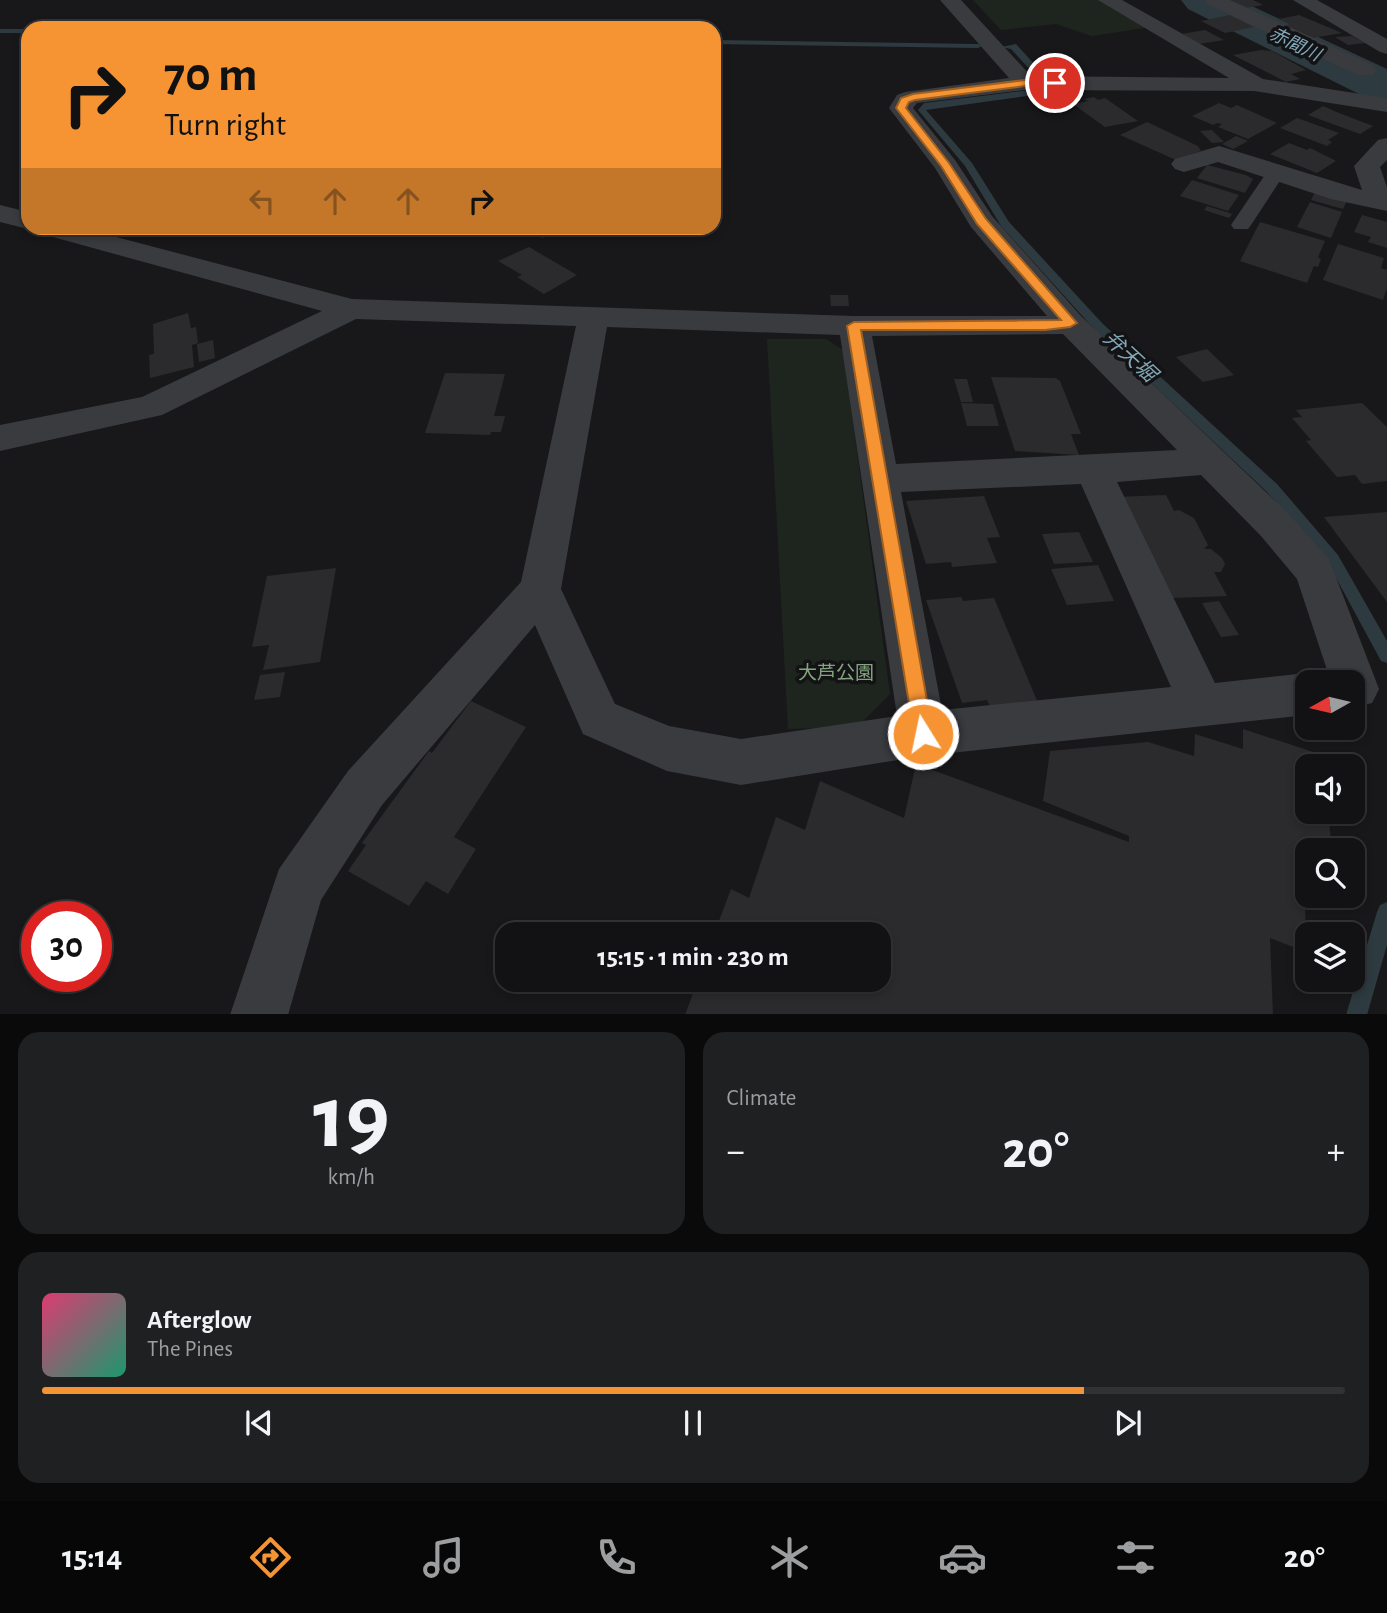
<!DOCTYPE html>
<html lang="en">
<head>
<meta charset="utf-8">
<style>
	:root { --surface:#121214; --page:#1f2022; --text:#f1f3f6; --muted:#9c9ea0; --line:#313234; --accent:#f69434 }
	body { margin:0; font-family:"Alegreya Sans","Noto Sans JP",sans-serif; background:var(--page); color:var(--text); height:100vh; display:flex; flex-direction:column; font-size:26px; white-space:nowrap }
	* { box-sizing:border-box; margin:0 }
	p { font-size:23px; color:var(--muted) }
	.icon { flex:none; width:38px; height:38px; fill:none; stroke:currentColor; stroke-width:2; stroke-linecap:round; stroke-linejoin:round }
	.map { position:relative; height:1014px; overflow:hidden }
	.drawer { display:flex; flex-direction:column; gap:18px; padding:18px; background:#0a0a0b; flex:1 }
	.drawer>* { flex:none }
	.top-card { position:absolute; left:21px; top:21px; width:700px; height:214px; border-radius:21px; box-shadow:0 4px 10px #0003,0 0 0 2px var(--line); background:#f69434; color:#111; overflow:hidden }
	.needle { width:46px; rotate:262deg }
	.tools { position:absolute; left:1295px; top:670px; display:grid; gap:14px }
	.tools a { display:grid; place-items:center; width:70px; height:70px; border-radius:14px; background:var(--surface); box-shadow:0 4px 10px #0003,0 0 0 2px var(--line); font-size:35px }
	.speed { position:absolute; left:21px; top:901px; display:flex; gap:14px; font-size:35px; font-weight:700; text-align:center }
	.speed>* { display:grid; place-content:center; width:91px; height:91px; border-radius:50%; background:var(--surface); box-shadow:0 4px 10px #0003,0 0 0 2px var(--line); line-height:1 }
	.speed .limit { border:10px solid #d22; background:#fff; color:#111 }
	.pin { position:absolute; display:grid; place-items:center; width:60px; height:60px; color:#fff; margin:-30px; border:4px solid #fff; border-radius:50%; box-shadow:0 2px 7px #0007 }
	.me { position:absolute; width:77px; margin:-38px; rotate:350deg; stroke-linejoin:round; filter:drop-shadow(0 0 5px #0008) }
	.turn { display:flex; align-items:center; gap:24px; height:147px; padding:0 28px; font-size:32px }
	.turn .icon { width:91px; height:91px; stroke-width:2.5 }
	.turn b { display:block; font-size:49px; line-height:60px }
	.lanes { display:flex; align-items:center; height:66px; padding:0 28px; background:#0003; justify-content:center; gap:35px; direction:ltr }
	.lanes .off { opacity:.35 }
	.big { font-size:52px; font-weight:700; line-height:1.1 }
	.drawer .tile { flex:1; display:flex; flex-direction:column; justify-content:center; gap:10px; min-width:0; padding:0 24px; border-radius:21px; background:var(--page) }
	.drawer .dial { align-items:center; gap:0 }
	.dial b { font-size:91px; line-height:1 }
	.song { display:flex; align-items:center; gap:21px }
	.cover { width:84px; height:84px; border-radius:10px; background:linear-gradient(135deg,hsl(340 70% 55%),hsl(160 70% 35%)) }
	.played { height:7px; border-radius:4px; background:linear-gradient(90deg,var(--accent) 80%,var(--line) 80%) }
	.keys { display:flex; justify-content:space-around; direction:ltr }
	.heat { display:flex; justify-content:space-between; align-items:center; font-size:38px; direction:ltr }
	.drawer .tiles { flex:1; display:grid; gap:18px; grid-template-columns:1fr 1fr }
	.tile:last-child { grid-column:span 2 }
	.trip { position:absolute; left:495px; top:922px; width:396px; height:70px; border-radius:21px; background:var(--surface); box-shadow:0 4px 10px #0003,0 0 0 2px var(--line); font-weight:700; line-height:70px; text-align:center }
	.tabs { display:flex; height:112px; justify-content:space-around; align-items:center; background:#070708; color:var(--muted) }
	.tabs .icon { width:49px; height:49px }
	.tabs .selected { color:var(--accent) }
	.tabs b { font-size:32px; color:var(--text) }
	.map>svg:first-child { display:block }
	.green { fill:#1e251e }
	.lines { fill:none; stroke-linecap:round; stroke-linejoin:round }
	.stream { fill:#2d3a3f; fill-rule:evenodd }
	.river { fill:#2d3a3f; fill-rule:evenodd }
	.building { fill:#2b2b2e }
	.lane { fill:#393b3f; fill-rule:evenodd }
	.street { fill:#393b3f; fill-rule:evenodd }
	.route { fill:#f69434; stroke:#a06022; stroke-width:2 }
	.labels { text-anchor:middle; stroke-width:7; stroke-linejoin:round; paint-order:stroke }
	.far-water-label { font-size:18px; font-style:italic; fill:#81a6b6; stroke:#131315 }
	.park-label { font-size:19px; fill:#85a581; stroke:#131315 }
	.water-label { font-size:21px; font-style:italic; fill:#81a6b6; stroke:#131315 }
</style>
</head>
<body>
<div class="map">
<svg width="1387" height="1015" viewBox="0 0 1387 1015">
	<rect width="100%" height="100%" fill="#18181a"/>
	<g class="green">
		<path d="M 973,0 L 1103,0 L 1151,27 L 1092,36 L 1056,24 L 1001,30 Z"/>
		<path d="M 767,339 L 826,339 L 843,350 L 890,694 L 857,727 L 788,729 Z"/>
	</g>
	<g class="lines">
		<g class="stream">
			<rect x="0" y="29" width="28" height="4"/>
			<path d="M 714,40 L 978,44 L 982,46 L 978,48 L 714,44 Z"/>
			<path d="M 1016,44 L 1056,88 L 1056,92 L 926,110 L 972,163 L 1009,222 L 1103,324 L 1277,484 L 1338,555 L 1387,641 L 1387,663 L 1381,661 L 1328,563 L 1267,492 L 1095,330 L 1001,226 L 965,166 L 918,110 L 924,103 L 1047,88 L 1011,49 L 1001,47 Z"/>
			<path d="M 1387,902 L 1387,945 L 1367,1015 L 1346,1015 L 1377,912 L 1380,905 Z"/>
		</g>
		<path class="river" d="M 1181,0 L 1239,0 L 1387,69 L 1387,103 L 1369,99 L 1188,9 Z"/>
	</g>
	<g class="building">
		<path d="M 1229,0 L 1253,0 L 1263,5 L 1246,8 Z"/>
		<path d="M 1230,15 L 1254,27 L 1225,33 L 1201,21 Z"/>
		<path d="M 1299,15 L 1342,33 L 1312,38 L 1285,26 L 1290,24 L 1279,19 Z"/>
		<path d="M 1205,30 L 1224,40 L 1199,44 L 1181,34 Z"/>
		<path d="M 1352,36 L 1365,43 L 1348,45 L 1335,37 Z"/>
		<path d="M 1261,50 L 1272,51 L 1306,70 L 1291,74 L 1300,79 L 1286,82 L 1233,55 Z"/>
		<path d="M 1094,97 L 1098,100 L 1105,98 L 1138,121 L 1105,127 L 1073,104 L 1088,101 L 1084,99 Z"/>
		<path d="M 1219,103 L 1231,108 L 1237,105 L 1277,123 L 1248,139 L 1218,127 L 1222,124 L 1217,123 L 1213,125 L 1192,116 Z"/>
		<path d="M 1323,106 L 1339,113 L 1373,126 L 1360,134 L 1308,115 Z"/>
		<path d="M 1297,118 L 1339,133 L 1328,140 L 1332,142 L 1327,146 L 1280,128 Z"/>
		<path d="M 1147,122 L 1198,146 L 1201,151 L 1176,160 L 1120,135 Z"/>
		<path d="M 1212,130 L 1224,142 L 1212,143 L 1200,131 Z"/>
		<path d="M 1236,136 L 1248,141 L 1233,149 L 1222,144 Z"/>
		<path d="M 1289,143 L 1307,150 L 1310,148 L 1336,161 L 1317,173 L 1270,154 Z"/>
		<path d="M 1207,165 L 1246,175 L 1253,179 L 1245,193 L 1197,178 Z"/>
		<path d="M 1192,180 L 1239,195 L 1228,211 L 1180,196 Z"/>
		<path d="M 1316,190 L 1348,199 L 1343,209 L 1311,200 Z"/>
		<path d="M 1310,202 L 1342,212 L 1331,238 L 1297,227 Z"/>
		<path d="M 1207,206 L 1227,212 L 1232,214 L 1229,218 L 1204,210 Z"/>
		<path d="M 1362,215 L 1387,222 L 1387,248 L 1368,242 L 1371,237 L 1354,232 Z"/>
		<path d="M 1260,222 L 1325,241 L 1318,257 L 1321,259 L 1318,267 L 1314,266 L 1307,283 L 1240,261 Z"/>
		<path d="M 532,228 L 561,228 L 543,238 L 528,230 Z"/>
		<path d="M 1338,244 L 1384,258 L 1381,268 L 1387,270 L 1387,288 L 1383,300 L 1323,280 Z"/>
		<path d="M 529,247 L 577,275 L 544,294 L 517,277 L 522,275 L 498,261 Z"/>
		<path d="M 830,295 L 848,295 L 849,306 L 831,306 Z"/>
		<path d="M 188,313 L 191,328 L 196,327 L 198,343 L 192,345 L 194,367 L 150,378 L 149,355 L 154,354 L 153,324 Z"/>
		<path d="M 213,340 L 215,358 L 199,362 L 197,344 Z"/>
		<path d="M 1207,349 L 1234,375 L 1203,382 L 1176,357 Z"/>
		<path d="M 445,373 L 505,374 L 494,416 L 505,416 L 501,432 L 491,432 L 490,435 L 425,433 Z"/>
		<path d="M 991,377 L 1056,378 L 1060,381 L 1081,434 L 1071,434 L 1079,455 L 1015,451 Z"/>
		<path d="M 954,379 L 967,379 L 973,402 L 961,402 Z"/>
		<path d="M 961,403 L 993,404 L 999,426 L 967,426 Z"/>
		<path d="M 1362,403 L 1387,427 L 1387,481 L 1362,484 L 1355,475 L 1337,477 L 1306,441 L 1311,440 L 1292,418 L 1302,417 L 1296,410 Z"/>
		<path d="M 1166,495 L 1174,511 L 1179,510 L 1194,518 L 1208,545 L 1204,549 L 1211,549 L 1222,558 L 1225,564 L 1221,572 L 1214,572 L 1227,596 L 1173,598 L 1115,497 Z"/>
		<path d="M 984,496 L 1000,537 L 987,538 L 997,563 L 952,567 L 951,562 L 926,564 L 906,501 Z"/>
		<path d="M 1387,512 L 1387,602 L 1324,517 Z"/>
		<path d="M 1079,532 L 1093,562 L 1054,564 L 1042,534 Z"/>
		<path d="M 1098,565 L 1114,601 L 1067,605 L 1051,569 Z"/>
		<path d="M 336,568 L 320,662 L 263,670 L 269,645 L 252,647 L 267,576 Z"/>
		<path d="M 961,597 L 963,601 L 994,598 L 1038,703 L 991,708 L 987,700 L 962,703 L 926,600 Z"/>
		<path d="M 1219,601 L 1239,635 L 1221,637 L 1202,603 Z"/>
		<path d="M 285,672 L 280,697 L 254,700 L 260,675 Z"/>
		<path d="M 471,701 L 526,727 L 454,837 L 476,849 L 448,894 L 426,881 L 409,906 L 348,871 L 366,845 L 362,843 L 429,751 L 432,753 Z"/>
		<path d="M 1243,729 L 1341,761 L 1341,766 L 1307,766 L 1307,812 L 1328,812 L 1332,850 L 1307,850 L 1307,896 L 1320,896 L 1320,904 L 1305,896 L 1306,952 L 1270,938 L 1273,1015 L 685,1015 L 698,980 L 878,980 L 878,934 L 714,934 L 731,889 L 749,898 L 776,817 L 805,830 L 820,781 L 904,818 L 916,764 L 1129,842 L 1129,836 L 1043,801 L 1050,751 L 1148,742 L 1194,756 L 1195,734 L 1243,749 Z"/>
	</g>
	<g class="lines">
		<path class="lane" d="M 1276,167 L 1285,173 L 1251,225 L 1248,229 L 1234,229 L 1231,225 L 1269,169 Z"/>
		<g class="street">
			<path d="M 940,0 L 961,0 L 1031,76 L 1229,78 L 1098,0 L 1122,0 L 1263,79 L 1387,98 L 1387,112 L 1254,91 L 1025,90 L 917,103 L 913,108 L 955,160 L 992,216 L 1081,316 L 1289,514 L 1329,559 L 1379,689 L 1372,703 L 1353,708 L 1353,682 L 1331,682 L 1297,579 L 1261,536 L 1201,475 L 1117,482 L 1215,683 L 1307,673 L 1323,679 L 1325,682 L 1307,682 L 1307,715 L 923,756 L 741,785 L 667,771 L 583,734 L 535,625 L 382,805 L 321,900 L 288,1015 L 230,1015 L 279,869 L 348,771 L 521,582 L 576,326 L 356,319 L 162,415 L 0,451 L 0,425 L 142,397 L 322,311 L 42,234 L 38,228 L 82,228 L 352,299 L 854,316 L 1047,316 L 971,227 L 935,168 L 889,108 L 897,95 L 905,92 L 1009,78 ZM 607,327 L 840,335 L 897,716 L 741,739 L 669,726 L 615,704 L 561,589 ZM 1063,334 L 1177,450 L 896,464 L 872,336 ZM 1081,484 L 1171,687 L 942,710 L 901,492 Z"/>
			<path d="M 1204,0 L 1230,0 L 1373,65 L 1376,70 L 1373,75 L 1357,75 L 1207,4 Z"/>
			<path d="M 1293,0 L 1317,0 L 1387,39 L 1387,54 L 1380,52 Z"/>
			<path d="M 1387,138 L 1387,160 L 1380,167 L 1387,187 L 1387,211 L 1331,199 L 1218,162 L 1184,172 L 1175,169 L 1171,164 L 1175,159 L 1219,146 L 1362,190 L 1354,166 L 1378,140 Z"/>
			<path d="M 0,205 L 28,212 L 28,228 L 35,228 L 28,229 L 0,222 Z"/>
		</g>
	</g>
	<path class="route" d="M 1025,80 L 1055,80 L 1060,83 L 1055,86 L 1025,86 L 915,100 L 909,102 L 906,108 L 949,163 L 986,219 L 1077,323 L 1070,327 L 1045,330 L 861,330 L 933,734 L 930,741 L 923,743 L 916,741 L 914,734 L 847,326 L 854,322 L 1061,320 L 977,224 L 941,166 L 896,108 L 901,98 L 913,94 Z"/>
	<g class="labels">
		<g class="far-water-label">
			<text transform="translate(1295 44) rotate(26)" y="6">赤間川</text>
		</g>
		<g class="park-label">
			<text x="836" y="679">大芦公園</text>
		</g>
		<g class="water-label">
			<text transform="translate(1130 356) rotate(43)" y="7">弁天堀</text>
		</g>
	</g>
</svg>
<div class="tools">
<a><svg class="needle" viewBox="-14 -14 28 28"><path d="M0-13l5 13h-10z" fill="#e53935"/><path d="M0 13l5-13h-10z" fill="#9c9ea0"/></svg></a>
<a><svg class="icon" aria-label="sound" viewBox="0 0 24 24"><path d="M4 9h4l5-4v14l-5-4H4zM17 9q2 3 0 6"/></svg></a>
<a><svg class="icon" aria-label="search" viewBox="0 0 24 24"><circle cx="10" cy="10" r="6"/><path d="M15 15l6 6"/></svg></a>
<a><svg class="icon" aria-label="layers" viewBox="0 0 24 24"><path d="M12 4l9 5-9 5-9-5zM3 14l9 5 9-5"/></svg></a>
</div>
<div class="speed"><div class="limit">30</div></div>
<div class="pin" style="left:1055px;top:83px;background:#d93025"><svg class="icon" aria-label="arrive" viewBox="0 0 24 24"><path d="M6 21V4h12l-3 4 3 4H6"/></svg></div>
<svg class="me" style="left:923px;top:734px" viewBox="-20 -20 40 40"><circle r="17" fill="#f69434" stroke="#fff" stroke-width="3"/><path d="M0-11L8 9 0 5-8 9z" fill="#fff"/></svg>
<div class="trip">15:15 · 1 min · 230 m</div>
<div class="top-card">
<div class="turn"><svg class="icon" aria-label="right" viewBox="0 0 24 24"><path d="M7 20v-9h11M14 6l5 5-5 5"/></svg><div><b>70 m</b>Turn right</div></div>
<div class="lanes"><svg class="icon off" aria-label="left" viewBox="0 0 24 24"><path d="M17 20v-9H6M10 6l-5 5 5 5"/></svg><svg class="icon off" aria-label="ahead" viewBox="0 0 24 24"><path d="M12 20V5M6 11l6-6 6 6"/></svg><svg class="icon off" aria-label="ahead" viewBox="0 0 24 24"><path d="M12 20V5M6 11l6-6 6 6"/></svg><svg class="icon" aria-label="right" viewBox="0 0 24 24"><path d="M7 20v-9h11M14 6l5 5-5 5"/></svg></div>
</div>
</div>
<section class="drawer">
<div class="tiles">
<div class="tile dial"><b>19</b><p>km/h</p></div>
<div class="tile"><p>Climate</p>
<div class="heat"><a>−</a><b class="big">20°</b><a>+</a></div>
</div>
<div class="tile">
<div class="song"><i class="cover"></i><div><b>Afterglow</b><p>The Pines</p></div></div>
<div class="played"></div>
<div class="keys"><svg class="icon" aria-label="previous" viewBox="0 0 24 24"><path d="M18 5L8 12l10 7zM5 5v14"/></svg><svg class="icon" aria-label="pause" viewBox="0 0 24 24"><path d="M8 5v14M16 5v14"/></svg><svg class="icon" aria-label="next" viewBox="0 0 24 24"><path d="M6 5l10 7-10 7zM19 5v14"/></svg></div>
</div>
</div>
</section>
<nav class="tabs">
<b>15:14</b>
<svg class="icon selected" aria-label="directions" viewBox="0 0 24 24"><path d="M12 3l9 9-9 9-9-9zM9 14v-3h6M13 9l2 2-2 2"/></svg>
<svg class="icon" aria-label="music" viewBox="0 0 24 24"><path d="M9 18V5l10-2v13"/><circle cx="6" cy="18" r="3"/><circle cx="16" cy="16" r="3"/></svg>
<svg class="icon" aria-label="phone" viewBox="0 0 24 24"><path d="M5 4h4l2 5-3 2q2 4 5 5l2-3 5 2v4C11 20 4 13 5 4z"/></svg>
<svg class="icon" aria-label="climate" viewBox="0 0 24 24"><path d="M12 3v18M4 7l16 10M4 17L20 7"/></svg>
<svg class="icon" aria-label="car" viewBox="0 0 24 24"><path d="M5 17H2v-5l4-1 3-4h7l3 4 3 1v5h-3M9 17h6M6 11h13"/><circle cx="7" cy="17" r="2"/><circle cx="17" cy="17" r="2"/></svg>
<svg class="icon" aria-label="filters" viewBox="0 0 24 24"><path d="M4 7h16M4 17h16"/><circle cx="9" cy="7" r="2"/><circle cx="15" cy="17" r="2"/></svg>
<b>20°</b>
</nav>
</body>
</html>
